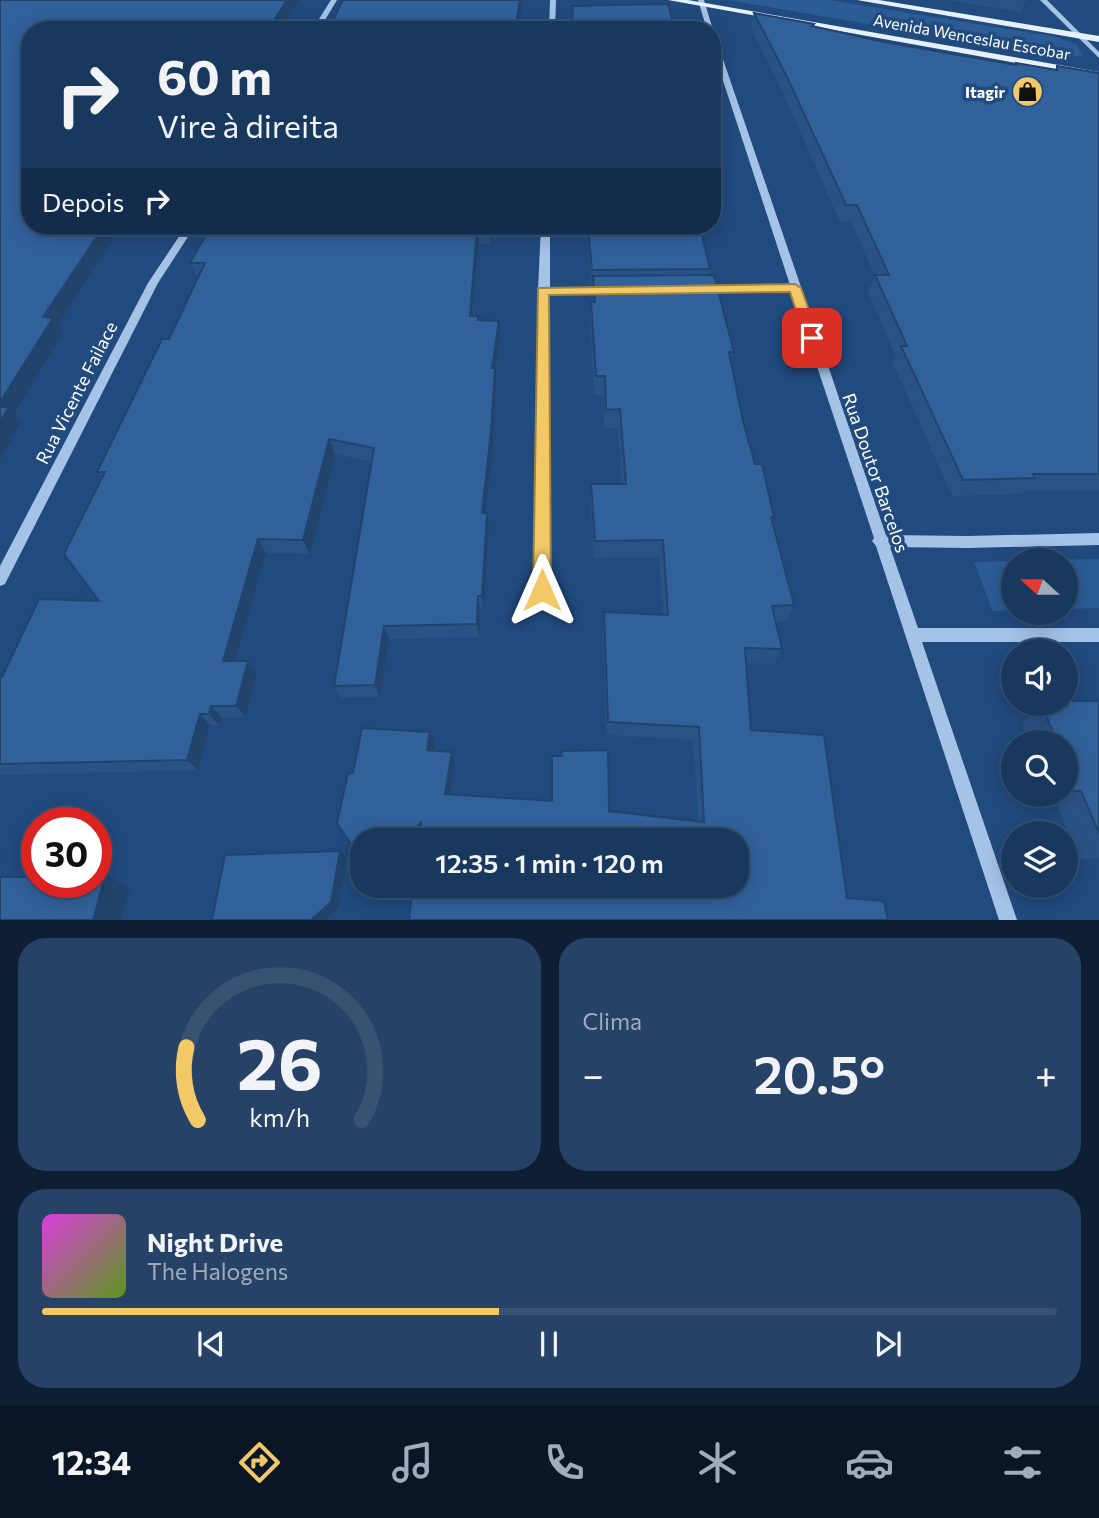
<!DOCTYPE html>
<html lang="pt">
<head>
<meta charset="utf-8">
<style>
	:root { --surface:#19385e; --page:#264367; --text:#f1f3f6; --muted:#9facbc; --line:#375273; --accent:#f3c967 }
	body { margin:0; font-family:Commissioner,sans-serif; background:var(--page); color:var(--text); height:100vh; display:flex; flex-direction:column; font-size:26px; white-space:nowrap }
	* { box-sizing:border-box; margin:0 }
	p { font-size:23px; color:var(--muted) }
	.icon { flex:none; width:38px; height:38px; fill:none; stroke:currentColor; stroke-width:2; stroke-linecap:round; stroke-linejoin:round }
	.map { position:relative; height:920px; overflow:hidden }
	.details { display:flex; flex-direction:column; gap:18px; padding:18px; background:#0e1f34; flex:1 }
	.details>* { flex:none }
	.banner { position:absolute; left:21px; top:21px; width:700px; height:214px; border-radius:28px; box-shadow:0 4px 18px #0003,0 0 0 2px var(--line); background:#19385e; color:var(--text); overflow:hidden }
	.needle { width:46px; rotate:291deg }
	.fabs { position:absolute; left:1001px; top:548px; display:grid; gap:14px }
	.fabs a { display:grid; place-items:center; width:77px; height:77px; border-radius:50%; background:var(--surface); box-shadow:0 4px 18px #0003,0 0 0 2px var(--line); font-size:35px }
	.speed { position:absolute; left:21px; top:807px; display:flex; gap:14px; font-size:35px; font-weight:700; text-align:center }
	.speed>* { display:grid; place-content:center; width:91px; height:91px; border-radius:50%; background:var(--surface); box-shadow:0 4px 18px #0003,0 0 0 2px var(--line); line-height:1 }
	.speed .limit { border:10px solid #d22; background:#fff; color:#111 }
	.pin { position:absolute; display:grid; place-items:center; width:60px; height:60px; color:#fff; margin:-30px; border-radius:14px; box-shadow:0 4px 10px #0006 }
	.me { position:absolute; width:77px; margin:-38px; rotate:0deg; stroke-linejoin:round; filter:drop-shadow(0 0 5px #0008) }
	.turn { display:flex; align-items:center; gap:24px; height:147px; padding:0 21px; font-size:32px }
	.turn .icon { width:91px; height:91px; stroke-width:2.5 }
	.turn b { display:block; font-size:49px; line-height:60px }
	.then { display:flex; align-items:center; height:66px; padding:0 21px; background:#0003; gap:14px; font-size:26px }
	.big { font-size:52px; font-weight:600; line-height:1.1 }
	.details .tile { flex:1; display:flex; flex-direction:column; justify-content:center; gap:10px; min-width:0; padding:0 24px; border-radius:28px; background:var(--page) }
	.details .dial { align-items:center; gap:0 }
	.dial svg { height:182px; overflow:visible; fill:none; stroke:var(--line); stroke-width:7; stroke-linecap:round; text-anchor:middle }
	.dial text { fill:var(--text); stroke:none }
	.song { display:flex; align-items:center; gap:21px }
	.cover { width:84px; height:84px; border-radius:10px; background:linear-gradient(135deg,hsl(300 70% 55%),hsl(90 70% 35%)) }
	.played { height:7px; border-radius:4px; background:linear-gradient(90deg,var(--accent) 45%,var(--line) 45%) }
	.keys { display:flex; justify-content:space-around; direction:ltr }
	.heat { display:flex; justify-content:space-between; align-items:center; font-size:38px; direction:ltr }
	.details .tiles { flex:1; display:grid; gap:18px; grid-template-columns:1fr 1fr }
	.tile:last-child { grid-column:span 2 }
	.trip { position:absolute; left:350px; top:828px; width:399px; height:70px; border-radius:28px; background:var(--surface); box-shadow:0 4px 18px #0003,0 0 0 2px var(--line); font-weight:600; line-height:70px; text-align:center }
	.menu { display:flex; height:112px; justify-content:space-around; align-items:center; background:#0a1626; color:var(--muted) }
	.menu .icon { width:49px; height:49px }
	.menu .on { color:var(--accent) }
	.menu b { font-size:32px; color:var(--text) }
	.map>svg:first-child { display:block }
	.green { fill:#2b5c96 }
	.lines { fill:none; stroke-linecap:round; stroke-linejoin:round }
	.minor { fill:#a5c3e7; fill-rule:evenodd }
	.major { fill:#e7f0fd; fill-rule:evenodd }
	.wall { fill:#2a5385 }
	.shaded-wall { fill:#22446c }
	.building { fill:#31619b; stroke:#22446c; stroke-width:2 }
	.route { fill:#f3c967; stroke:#9e8343; stroke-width:2 }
	.labels { text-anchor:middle; stroke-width:7; stroke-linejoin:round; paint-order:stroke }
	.far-street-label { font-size:16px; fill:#fff; stroke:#214a7e }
	.far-poi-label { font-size:16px; font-weight:bold; fill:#fff; stroke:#214a7e; text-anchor:end }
	.street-label { font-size:18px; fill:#fff; stroke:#214a7e }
</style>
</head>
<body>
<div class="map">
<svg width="1099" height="920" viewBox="0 0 1099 920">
	<rect width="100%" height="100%" fill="#214a7e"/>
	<g class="green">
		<path d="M 728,0 L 830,0 L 1057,37 L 1077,45 L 1083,55 L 1065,58 Z"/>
		<path d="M 1099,559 L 1099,608 L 1066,609 L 1066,560 L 1045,560 Z"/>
		<path d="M 1013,561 L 1013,610 L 993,611 L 974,562 Z"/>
	</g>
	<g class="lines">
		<g class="minor">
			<path d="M 331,0 L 337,0 L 319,30 L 312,30 Z"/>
			<path d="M 550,0 L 556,0 L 555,30 L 549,30 Z"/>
			<path d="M 698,0 L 704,0 L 713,30 L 712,31 L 712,30 L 707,30 Z"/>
			<path d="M 1040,0 L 1047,0 L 1099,52 L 1099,58 Z"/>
			<path d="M 712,34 L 715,36 L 886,535 L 967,536 L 1099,533 L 1099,545 L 967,548 L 890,547 L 918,628 L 1099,628 L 1099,642 L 922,642 L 1017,920 L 999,920 L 876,546 L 872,541 L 874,538 L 792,291 L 701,292 L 696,289 L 701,286 L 790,285 L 712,47 Z"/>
			<path d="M 186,226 L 195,226 L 158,283 L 5,584 L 0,586 L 0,566 L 148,283 Z"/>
			<path d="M 541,226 L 550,226 L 550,287 L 609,287 L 614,290 L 609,293 L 549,293 L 549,590 L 547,594 L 542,596 L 537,594 L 535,590 L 538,290 Z"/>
		</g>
		<g class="major">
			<path d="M 668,0 L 688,0 L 1099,72 L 1099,78 Z"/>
			<path d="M 857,0 L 879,0 L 1099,36 L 1099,42 Z"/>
		</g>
	</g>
	<g class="wall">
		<path d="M 949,0 L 1026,0 L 1021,12 Z"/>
		<path d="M 754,13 L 879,41 L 1015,65 L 1016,63 L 1055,70 L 1057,66 L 1099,73 L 1099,490 L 1025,490 L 1022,494 L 952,496 L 893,363 L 896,357 L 868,292 L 875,276 L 851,222 L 840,222 L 784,95 L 751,29 Z"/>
		<path d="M 211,226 L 498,226 L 496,239 L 492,239 L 491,244 L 479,244 L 473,316 L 500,337 L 495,370 L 496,384 L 493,447 L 486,513 L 489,527 L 484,609 L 480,609 L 479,637 L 389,639 L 380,697 L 341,698 L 334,686 L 372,462 L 335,454 L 310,554 L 266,553 L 236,661 L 248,661 L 257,673 L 246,717 L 222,717 L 219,725 L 210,725 L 198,770 L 0,775 L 0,677 L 2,677 L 99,601 L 102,478 L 97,472 L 169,339 L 198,279 L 190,263 Z"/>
		<path d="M 577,226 L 700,226 L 710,269 L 709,275 L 714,275 L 734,352 L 731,362 L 743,421 L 755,464 L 762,464 L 774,517 L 772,522 L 794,605 L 786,621 L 775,621 L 782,649 L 774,664 L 747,663 L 751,730 L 824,735 L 847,898 L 884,901 L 888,920 L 409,920 L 413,886 L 737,886 L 737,840 L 362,840 L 362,861 L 337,823 L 348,773 L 353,773 L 362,728 L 430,732 L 435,745 L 434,751 L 452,752 L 455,764 L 451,794 L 552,801 L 552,756 L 561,756 L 561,751 L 608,750 L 609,811 L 698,821 L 693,740 L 606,735 L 603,628 L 604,612 L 663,615 L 659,557 L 594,558 L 590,502 L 591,484 L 622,484 L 618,428 L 604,428 L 604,395 L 594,395 L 590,321 L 591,302 L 593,302 L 593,284 L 591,284 L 587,232 L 577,232 Z"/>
		<path d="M 1099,701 L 1099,859 L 1079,859 L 1057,804 L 1049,804 L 1045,794 L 1066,794 L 1066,742 L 1030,742 L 1022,722 L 1042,706 L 1056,706 L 1060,704 Z"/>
	</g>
	<g class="shaded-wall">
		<path d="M 287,0 L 299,0 L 280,30 L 269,30 L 269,28 Z"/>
		<path d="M 520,0 L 523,0 L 518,30 L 515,30 Z"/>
		<path d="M 104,226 L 121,226 L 58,325 L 63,333 L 14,414 L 21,422 L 0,460 L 0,402 L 43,317 Z"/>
		<path d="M 491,226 L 492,239 L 491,244 L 490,228 Z"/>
		<path d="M 477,228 L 479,244 L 471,331 L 470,316 Z"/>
		<path d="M 499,321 L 500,337 L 495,370 L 496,384 L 493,447 L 484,527 L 482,513 L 492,368 Z"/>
		<path d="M 329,439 L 335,454 L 310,554 L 303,540 Z"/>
		<path d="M 487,513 L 489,527 L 484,609 L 482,596 Z"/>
		<path d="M 258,539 L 266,553 L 232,673 L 223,661 Z"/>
		<path d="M 478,596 L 480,609 L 479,637 L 477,624 Z"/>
		<path d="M 384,626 L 389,639 L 380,697 L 375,685 Z"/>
		<path d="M 248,661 L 257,673 L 246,717 L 236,706 Z"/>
		<path d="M 211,706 L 222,717 L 219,725 L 209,714 Z"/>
		<path d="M 200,714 L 210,725 L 198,770 L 187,760 Z"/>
		<path d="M 430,732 L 435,745 L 432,763 L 427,750 Z"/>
		<path d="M 452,752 L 455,764 L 449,805 L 445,794 Z"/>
		<path d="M 421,823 L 419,840 L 401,840 Z"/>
		<path d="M 340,851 L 346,859 L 338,908 L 325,920 L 311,920 Z"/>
		<path d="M 105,876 L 130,887 L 121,920 L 93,920 Z"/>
	</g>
	<g class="building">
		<path d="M 0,0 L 287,0 L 269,28 L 260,28 L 258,30 L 30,30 L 30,226 L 104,226 L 43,317 L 53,318 L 0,402 Z"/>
		<path d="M 343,0 L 520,0 L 515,30 L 328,30 Z"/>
		<path d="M 668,4 L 675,30 L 572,30 L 573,6 Z"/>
		<path d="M 754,13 L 814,24 L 812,26 L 879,41 L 1016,65 L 1016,63 L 1057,70 L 1057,66 L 1099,73 L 1099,474 L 1033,474 L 1035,478 L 963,480 L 901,346 L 907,346 L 875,275 L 889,275 L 857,205 L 846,205 L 788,79 Z"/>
		<path d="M 211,226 L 491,226 L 490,228 L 477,228 L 470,316 L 478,316 L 478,320 L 499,321 L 492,368 L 495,368 L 491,432 L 482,513 L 487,513 L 482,596 L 478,596 L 477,624 L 384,626 L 375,685 L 334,686 L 374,448 L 329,439 L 303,540 L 258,539 L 223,661 L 248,661 L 236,706 L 211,706 L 209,714 L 200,714 L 187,760 L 0,764 L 0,677 L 2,677 L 39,599 L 99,601 L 64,554 L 105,472 L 97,472 L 162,339 L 169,339 L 205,263 L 190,263 Z"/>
		<path d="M 588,226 L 700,226 L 710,269 L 592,270 Z"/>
		<path d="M 714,275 L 734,352 L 729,352 L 743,421 L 755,464 L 762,464 L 774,517 L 771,517 L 794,605 L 772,606 L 782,649 L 745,648 L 751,730 L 824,735 L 847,898 L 884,901 L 888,920 L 409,920 L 413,886 L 737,886 L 737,840 L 419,840 L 421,823 L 401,840 L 362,840 L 362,861 L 337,823 L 348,773 L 353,773 L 362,728 L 430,732 L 427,750 L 452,752 L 445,794 L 552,801 L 552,756 L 562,756 L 561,751 L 608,750 L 609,811 L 704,822 L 699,727 L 608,722 L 604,612 L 668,615 L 663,540 L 595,541 L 591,484 L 626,484 L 620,409 L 606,410 L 605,376 L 596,376 L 591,302 L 595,302 L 593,276 Z"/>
		<path d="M 0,407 L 9,407 L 0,422 Z"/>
		<path d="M 1066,701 L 1099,701 L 1099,833 L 1081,791 L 1072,791 L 1066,775 L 1066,742 L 1057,742 L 1042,706 L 1067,706 L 1065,704 Z"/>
		<path d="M 340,851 L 331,902 L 311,920 L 212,920 L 225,855 Z"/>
		<path d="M 96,876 L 105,876 L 93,920 L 0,920 L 0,877 L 37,877 L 37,882 L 96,882 Z"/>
	</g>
	<path class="route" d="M 795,284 L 801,288 L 819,338 L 817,342 L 812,343 L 805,338 L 790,292 L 549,295 L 551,590 L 548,595 L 542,598 L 535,595 L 533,590 L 538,288 Z"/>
	<defs>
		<symbol id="shop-disc" viewBox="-11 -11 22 22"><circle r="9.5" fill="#f3c967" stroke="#214a7e"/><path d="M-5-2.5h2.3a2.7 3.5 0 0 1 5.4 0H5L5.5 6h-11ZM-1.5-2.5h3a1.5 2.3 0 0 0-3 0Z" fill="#111"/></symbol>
	</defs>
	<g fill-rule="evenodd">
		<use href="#shop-disc" x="1010" y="74" width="35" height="35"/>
	</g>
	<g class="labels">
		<g class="far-street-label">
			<text transform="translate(972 37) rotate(10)" y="6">Avenida Wenceslau Escobar</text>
		</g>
		<g class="far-poi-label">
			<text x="1005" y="98">Itagir</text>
		</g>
		<g class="street-label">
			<text transform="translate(77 393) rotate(-63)" y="6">Rua Vicente Failace</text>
			<text transform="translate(875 473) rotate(71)" y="6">Rua Doutor Barcelos</text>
		</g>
	</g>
</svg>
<div class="fabs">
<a><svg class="needle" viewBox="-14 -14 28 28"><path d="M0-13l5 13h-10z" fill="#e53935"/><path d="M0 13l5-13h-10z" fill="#9facbc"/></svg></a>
<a><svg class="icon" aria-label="sound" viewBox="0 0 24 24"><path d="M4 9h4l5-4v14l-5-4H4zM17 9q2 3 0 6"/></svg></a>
<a><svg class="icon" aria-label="search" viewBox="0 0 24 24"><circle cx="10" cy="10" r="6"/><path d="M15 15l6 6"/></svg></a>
<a><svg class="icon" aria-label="layers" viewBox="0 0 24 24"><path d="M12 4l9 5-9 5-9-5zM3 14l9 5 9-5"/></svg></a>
</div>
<div class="speed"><div class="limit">30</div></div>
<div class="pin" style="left:812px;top:338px;background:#d93025"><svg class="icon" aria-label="arrive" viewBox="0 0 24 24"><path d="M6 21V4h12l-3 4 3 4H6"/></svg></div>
<svg class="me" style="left:542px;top:590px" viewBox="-20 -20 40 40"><path d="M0-17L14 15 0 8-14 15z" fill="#f3c967" stroke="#fff" stroke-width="4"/></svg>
<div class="trip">12:35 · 1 min · 120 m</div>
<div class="banner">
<div class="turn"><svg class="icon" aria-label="right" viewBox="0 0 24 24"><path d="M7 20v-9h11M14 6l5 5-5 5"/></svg><div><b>60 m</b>Vire à direita</div></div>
<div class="then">Depois<svg class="icon" aria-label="right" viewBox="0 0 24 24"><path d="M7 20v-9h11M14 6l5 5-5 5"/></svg></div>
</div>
</div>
<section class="details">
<div class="tiles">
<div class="tile dial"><svg viewBox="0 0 100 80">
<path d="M14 69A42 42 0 1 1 86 69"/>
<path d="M14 69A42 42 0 0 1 9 37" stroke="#f3c967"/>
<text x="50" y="56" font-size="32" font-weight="700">26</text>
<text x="50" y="72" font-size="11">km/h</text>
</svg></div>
<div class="tile"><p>Clima</p>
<div class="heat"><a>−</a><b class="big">20.5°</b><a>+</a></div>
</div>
<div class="tile">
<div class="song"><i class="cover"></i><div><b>Night Drive</b><p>The Halogens</p></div></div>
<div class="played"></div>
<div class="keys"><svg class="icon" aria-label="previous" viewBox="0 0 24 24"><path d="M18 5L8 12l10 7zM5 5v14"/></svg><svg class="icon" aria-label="pause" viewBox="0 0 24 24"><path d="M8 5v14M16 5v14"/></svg><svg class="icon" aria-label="next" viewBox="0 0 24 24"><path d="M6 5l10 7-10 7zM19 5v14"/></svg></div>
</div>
</div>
</section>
<nav class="menu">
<b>12:34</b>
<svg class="icon on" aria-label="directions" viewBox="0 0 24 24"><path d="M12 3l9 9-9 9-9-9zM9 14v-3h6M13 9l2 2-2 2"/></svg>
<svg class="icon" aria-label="music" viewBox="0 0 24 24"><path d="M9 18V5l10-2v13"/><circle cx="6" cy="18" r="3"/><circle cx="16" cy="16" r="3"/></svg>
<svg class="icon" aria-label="phone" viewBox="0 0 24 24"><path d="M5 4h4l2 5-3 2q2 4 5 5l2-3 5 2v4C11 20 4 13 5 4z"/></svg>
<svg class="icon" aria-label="climate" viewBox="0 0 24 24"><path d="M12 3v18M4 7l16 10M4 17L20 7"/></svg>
<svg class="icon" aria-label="car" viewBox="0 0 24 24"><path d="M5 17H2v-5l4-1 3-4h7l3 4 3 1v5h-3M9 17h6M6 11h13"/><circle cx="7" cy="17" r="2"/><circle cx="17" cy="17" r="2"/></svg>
<svg class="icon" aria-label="filters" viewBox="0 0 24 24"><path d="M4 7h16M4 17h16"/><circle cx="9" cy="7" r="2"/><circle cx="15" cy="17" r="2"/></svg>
</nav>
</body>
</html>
